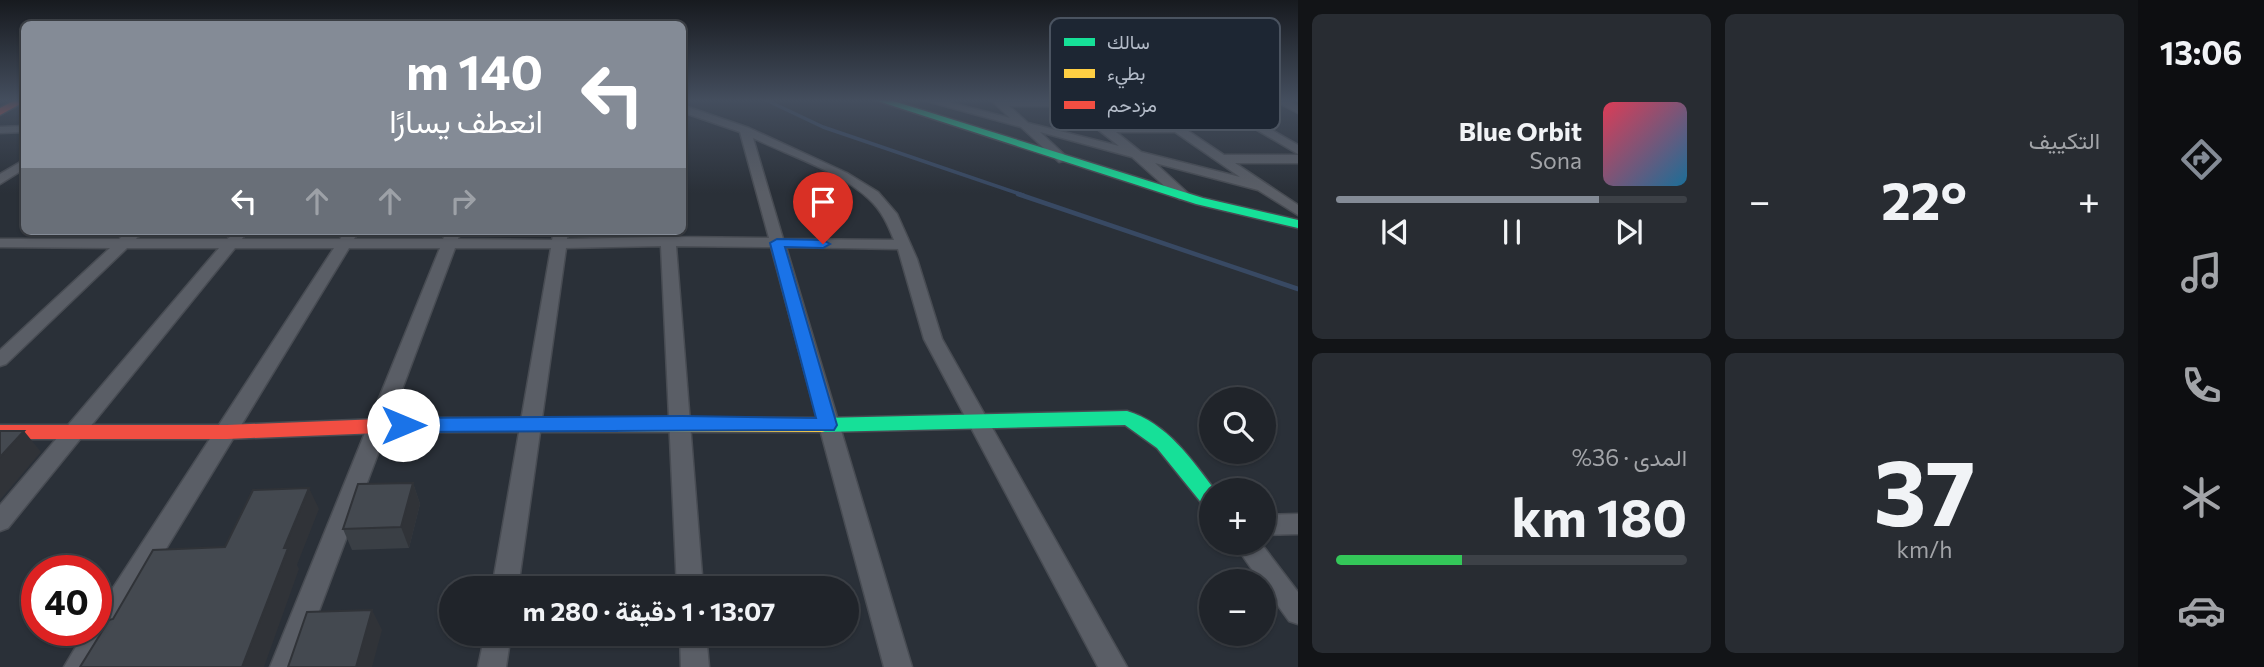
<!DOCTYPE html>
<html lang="ar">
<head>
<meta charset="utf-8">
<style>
	:root { --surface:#20242a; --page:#282c32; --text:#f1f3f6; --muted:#a2a4a8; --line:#3d4147; --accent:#848b96 }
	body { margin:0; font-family:Commissioner,Vazirmatn,sans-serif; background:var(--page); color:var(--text); direction:rtl; height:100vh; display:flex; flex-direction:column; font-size:26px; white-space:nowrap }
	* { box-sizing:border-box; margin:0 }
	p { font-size:23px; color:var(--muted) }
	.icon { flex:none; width:38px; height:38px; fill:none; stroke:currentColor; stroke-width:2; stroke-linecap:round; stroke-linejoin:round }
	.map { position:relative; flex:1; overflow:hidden; direction:ltr }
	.sheet { display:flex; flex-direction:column; gap:14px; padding:14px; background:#121417; width:840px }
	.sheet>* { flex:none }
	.top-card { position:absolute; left:21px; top:21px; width:665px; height:214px; border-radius:10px; box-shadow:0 2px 5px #0004,0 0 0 2px var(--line); direction:rtl; background:#848b96; color:#fff; overflow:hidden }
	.tools { position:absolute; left:1199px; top:387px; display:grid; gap:14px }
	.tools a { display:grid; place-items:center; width:77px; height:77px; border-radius:50%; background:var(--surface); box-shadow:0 2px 5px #0004,0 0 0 2px var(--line); font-size:35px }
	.speed { position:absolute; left:21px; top:555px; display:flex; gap:14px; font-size:35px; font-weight:700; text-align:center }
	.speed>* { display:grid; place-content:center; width:91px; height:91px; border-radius:50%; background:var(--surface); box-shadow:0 2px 5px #0004,0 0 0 2px var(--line); line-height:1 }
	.speed .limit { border:10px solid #d22; background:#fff; color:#111 }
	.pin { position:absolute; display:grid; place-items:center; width:60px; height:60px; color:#fff; margin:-72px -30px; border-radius:50% 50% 50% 0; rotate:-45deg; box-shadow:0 0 7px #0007 }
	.pin .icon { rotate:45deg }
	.me { position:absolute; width:77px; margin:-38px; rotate:90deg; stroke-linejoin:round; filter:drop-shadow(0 0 5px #0008) }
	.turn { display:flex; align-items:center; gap:24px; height:147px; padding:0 28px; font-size:32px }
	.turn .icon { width:91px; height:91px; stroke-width:2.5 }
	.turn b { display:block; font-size:49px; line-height:60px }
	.lanes { display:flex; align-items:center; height:66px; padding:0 28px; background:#0003; justify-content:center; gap:35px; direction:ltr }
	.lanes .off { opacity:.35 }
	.big { font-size:52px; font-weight:700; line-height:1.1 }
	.sheet .tile { flex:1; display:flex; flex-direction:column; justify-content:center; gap:10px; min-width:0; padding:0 24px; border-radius:10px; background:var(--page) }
	.sheet .dial { align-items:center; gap:0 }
	.dial b { font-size:91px; line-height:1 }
	.song { display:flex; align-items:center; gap:21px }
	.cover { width:84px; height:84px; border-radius:10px; background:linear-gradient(135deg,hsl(350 70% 55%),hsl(200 70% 35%)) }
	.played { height:7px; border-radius:4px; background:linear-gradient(90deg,var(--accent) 75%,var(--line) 75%) }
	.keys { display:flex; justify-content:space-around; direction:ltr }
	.heat { display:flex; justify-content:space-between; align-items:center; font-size:38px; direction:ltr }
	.charge { height:10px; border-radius:5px; background:linear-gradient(90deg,#34c759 36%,var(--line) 0) }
	.sheet .tiles { flex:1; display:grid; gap:14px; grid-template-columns:repeat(2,1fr) }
	.trip { position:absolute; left:439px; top:576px; width:420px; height:70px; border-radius:35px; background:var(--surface); box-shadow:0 2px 5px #0004,0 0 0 2px var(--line); font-weight:700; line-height:70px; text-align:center; direction:rtl }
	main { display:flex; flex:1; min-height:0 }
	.menu { display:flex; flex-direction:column; width:126px; justify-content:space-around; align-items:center; background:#0d0e11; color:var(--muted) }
	.menu .icon { width:49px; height:49px }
	.menu .active { color:var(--accent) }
	.menu b { font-size:32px; color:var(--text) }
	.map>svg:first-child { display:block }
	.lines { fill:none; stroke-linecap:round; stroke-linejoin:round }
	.stream-far1 { stroke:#384963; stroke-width:3.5 }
	.stream { stroke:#384963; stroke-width:4.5 }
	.street-casing { stroke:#484c53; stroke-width:3 }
	.fast-casing { stroke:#484c53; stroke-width:3 }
	.slow-casing { stroke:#484c53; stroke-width:3 }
	.jam-casing { stroke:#484c53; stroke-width:3 }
	.street { fill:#5a5e66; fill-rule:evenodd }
	.fast { fill:#16e098; fill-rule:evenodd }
	.slow { fill:#ffcf43; fill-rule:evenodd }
	.jam { fill:#f24e42; fill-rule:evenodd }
	.wall { fill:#3a3f45 }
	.shaded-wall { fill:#303338 }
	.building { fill:#444950; stroke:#303338; stroke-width:2 }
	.route { fill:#1a73e8; stroke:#114b97; stroke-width:2 }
	.key { fill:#1d2633; stroke:#4a5360; stroke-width:2 }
	.key-label { font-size:19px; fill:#b4bcc9 }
</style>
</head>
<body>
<main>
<nav class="menu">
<b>13:06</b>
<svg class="icon active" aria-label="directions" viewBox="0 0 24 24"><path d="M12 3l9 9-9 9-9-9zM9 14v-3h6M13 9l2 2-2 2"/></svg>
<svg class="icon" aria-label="music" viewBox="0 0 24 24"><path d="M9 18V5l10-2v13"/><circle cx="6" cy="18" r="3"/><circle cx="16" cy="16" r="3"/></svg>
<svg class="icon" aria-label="phone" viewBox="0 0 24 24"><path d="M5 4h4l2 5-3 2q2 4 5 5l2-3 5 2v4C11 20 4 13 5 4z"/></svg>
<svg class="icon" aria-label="climate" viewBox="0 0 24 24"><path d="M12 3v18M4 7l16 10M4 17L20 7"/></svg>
<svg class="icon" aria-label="car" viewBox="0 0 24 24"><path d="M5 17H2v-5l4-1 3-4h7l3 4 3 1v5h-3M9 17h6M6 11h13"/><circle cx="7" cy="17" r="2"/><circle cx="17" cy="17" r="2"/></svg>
</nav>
<section class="sheet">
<div class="tiles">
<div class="tile"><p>التكييف</p>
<div class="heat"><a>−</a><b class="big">22°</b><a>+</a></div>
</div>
<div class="tile">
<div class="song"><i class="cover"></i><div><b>Blue Orbit</b><p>Sona</p></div></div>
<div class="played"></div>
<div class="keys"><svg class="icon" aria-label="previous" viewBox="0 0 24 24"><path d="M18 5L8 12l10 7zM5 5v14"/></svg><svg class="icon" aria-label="pause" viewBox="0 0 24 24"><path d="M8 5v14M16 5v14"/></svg><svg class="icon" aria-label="next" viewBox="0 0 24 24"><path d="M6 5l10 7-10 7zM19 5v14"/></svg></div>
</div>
<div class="tile dial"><b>37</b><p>km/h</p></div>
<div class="tile"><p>المدى · 36%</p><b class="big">180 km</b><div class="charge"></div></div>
</div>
</section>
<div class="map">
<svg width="1298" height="667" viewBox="0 0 1298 667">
	<rect width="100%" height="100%" fill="#2a3038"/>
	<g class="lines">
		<path class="stream-far1" d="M 766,100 L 823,127 L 1023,195"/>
		<path class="stream" d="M 1018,194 L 1298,289"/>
		<defs>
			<g id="street">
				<path d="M 923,100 L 940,100 L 1010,118 L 991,100 L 1074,100 L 1107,126 L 1165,126 L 1130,100 L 1142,100 L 1224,155 L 1298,155 L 1298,163 L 1235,163 L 1298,205 L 1298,215 L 1258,190 L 1155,163 L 1191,196 L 1189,199 L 1179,199 L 1132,157 L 1040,132 L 1069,159 L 1059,162 L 1021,127 ZM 1009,106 L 1068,106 L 1119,146 L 1028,123 ZM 1116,132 L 1175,132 L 1240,177 L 1141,152 Z"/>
				<path d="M 1206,100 L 1219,100 L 1298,145 L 1298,154 Z"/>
				<path d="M 1273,100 L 1286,100 L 1298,106 L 1298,113 Z"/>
				<path d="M 682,105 L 749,128 L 847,173 L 878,192 L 897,214 L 917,259 L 942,339 L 1127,667 L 1098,667 L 924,339 L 898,249 L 786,247 L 912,667 L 884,667 L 771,247 L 676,246 L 703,588 L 677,588 L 661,246 L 566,248 L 518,588 L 492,588 L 551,248 L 455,248 L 298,667 L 270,667 L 440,248 L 349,248 L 94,667 L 64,667 L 86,630 L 96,630 L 96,614 L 334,248 L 235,248 L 8,528 L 0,531 L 0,505 L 219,248 L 127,248 L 6,364 L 0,366 L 0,350 L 110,248 L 0,247 L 0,239 L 119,239 L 128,231 L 143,231 L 136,239 L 227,239 L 237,232 L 242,233 L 244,236 L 242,239 L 340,239 L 345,231 L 359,231 L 354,239 L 443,239 L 447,231 L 461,231 L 458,239 L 552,240 L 554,231 L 568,231 L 567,239 L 661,237 L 661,231 L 675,231 L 676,237 L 769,238 L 740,132 L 682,112 ZM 753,138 C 788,155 841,172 869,199 C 882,211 888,225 894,240 L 783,239 Z"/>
				<path d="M 24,126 L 24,132 L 0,133 L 0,127 Z"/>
				<path d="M 24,160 L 24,169 L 0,184 L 0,174 Z"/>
				<path d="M 1298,514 L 1298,534 L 1264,535 L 1264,515 Z"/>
				<path d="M 1233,542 L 1260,542 L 1298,592 L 1298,624 L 1289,621 L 1264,586 L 1264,581 L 1260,581 Z"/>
				<path d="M 485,634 L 511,634 L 506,667 L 478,667 Z"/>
				<path d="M 680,634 L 706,634 L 709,667 L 681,667 Z"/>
			</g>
			<g id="fast">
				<path d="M 875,100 L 890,100 L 1203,198 L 1298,220 L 1298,228 L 1196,204 Z"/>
				<path d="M 1127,411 C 1167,423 1191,459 1215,490 L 1211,490 L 1211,508 L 1204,506 L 1157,448 L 1125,425 L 822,432 L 816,430 L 813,425 L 816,420 L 822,418 Z"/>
			</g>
			<path id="slow" d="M 405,418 L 822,418 L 828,420 L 831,425 L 828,430 L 822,432 L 405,432 L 399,430 L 396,425 L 399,420 Z"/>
			<g id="jam">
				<path d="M 15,100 L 24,100 L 24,102 L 0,115 L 0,108 Z"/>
				<path d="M 405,418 L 411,420 L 414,425 L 411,430 L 405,432 L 227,439 L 0,439 L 0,425 L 227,425 Z"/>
			</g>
		</defs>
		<use href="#street" class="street-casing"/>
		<use href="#fast" class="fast-casing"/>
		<use href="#slow" class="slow-casing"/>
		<use href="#jam" class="jam-casing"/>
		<use href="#street" class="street"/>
		<use href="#fast" class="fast"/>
		<use href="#slow" class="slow"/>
		<use href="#jam" class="jam"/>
	</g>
	<path class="wall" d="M 413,483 L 420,504 L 409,548 L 352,550 L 343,529 Z"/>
	<g class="shaded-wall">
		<path d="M 24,431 L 41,452 L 0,500 L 0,457 Z"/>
		<path d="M 413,483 L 420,504 L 409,548 L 401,527 Z"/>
		<path d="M 309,488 L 319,509 L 297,565 L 299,569 L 264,667 L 242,667 L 284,548 Z"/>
		<path d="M 372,610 L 382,630 L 372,667 L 356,667 Z"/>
	</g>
	<g class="building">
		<path d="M 0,431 L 24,431 L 0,457 Z"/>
		<path d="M 413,483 L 401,527 L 343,529 L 358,484 Z"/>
		<path d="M 309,488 L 284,548 L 288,548 L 242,667 L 80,667 L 109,620 L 113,619 L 153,550 L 225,547 L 253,490 Z"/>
		<path d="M 372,610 L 356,667 L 288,667 L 307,612 Z"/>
	</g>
	<linearGradient id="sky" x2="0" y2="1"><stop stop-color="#171a1f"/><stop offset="0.52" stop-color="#444e5e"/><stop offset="1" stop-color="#444e5e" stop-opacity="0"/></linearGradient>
	<rect width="1298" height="193" fill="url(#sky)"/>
	<path class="route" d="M 777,239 L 823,240 L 830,244 L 823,248 L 785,247 L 837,425 L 834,430 L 403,432 L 397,430 L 394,425 L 397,420 L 403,418 L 682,416 L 816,418 L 770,243 Z"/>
	<rect x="1050" y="18" width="230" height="112" rx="10" class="key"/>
	<rect x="1064" y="38" width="31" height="8" fill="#16e098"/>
	<rect x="1064" y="69" width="31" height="9" fill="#ffcf43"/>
	<rect x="1064" y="101" width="31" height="8" fill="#f24e42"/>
	<g class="key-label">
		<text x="1107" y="49">سالك</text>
		<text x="1107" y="80">بطيء</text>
		<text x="1107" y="112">مزدحم</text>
	</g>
</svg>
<div class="tools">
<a><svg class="icon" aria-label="search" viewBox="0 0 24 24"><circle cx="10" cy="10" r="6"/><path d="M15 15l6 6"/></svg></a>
<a>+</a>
<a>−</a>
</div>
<div class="speed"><div class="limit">40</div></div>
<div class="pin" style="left:823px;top:244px;background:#d93025"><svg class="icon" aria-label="arrive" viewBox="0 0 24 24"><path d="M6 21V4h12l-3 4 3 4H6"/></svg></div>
<svg class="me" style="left:403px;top:425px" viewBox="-20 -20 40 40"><circle r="19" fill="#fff"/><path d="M0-13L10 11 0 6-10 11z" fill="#1a73e8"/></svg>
<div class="trip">13:07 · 1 دقيقة · 280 m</div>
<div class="top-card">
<div class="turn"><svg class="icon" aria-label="left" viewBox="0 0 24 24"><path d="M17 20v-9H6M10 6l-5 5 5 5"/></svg><div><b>140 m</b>انعطف يسارًا</div></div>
<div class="lanes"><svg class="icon" aria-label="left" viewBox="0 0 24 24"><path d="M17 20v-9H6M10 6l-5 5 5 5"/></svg><svg class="icon off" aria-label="ahead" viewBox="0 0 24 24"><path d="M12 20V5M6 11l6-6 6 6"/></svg><svg class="icon off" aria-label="ahead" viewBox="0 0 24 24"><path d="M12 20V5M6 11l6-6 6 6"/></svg><svg class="icon off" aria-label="right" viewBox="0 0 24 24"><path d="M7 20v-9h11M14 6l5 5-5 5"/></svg></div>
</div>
</div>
</main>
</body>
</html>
